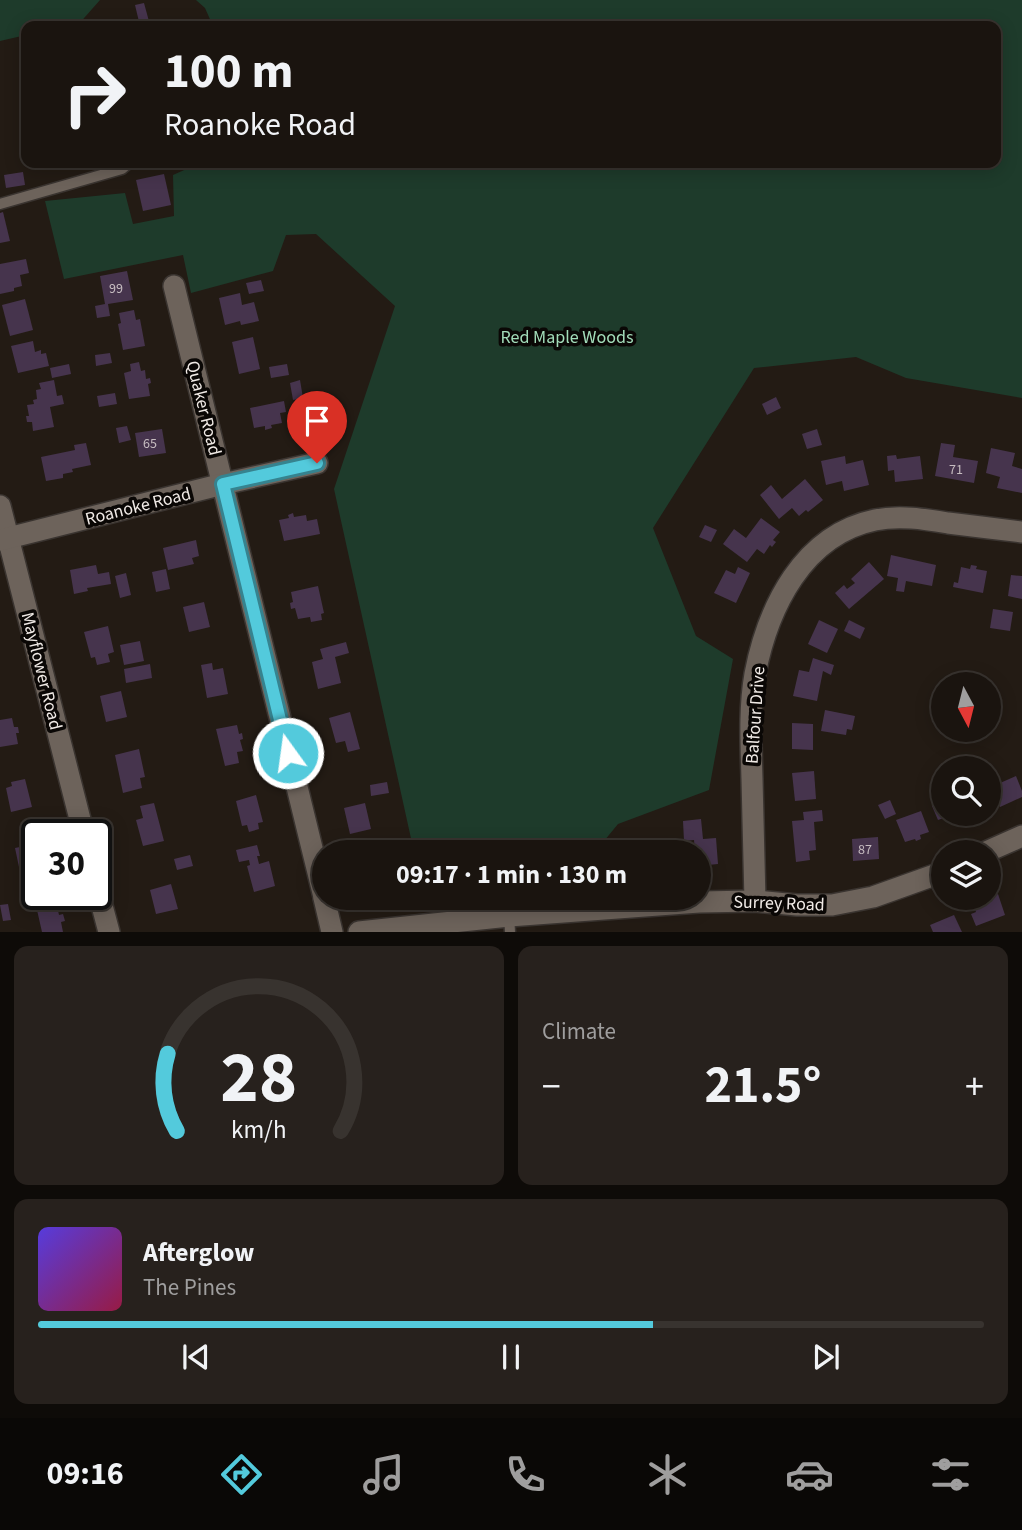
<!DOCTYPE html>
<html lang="en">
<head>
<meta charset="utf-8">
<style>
	:root { --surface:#1a140f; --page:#27211d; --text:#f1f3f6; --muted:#9f9e9e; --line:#38332f; --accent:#53cadc }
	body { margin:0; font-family:"Source Sans 3",sans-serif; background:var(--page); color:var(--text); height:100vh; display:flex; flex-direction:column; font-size:26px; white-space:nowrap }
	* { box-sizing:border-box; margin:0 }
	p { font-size:23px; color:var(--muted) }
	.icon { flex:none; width:38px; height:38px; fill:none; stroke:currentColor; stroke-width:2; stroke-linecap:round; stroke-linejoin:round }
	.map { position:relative; height:932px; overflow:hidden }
	.sheet { display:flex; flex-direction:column; gap:14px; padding:14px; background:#0e0b08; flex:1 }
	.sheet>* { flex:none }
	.guide { position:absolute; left:21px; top:21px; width:980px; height:147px; border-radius:14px; box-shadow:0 4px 18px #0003,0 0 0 2px var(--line); background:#1a140f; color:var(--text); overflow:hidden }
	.needle { width:46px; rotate:173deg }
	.buttons { position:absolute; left:931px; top:672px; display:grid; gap:14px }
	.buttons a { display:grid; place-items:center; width:70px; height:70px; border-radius:50%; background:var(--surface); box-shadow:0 4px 18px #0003,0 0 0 2px var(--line); font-size:35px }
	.speed { position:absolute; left:21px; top:819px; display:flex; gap:14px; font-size:35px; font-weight:700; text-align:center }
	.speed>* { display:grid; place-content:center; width:91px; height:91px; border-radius:50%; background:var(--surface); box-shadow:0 4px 18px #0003,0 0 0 2px var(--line); line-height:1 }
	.speed .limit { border:4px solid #111; border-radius:10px; background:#fff; color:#111 }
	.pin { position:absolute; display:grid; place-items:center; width:60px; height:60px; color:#fff; margin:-72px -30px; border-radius:50% 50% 50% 0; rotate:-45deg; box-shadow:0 0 7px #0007 }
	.pin .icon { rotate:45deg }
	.me { position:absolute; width:77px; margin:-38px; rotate:346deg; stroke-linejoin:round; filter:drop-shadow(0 0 5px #0008) }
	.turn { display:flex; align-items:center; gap:24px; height:147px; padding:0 28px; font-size:32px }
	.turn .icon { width:91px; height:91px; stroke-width:2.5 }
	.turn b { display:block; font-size:49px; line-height:60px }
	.big { font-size:52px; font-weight:700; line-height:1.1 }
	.sheet .card { flex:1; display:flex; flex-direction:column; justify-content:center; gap:10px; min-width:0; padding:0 24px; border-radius:14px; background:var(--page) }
	.sheet .dial { align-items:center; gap:0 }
	.dial svg { height:182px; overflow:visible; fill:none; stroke:var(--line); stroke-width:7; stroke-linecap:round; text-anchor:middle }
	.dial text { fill:var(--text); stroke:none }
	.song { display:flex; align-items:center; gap:21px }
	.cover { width:84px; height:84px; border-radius:10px; background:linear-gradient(135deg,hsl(250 70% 55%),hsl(340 70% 35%)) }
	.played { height:7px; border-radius:4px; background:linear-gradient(90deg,var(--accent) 65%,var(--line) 65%) }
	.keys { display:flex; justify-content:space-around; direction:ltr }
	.heat { display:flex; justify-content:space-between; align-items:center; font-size:38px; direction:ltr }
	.sheet .tiles { flex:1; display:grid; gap:14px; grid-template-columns:1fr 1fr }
	.card:last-child { grid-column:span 2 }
	.trip { position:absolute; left:312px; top:840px; width:399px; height:70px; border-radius:35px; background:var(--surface); box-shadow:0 4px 18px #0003,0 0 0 2px var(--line); font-weight:700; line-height:70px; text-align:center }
	.tabs { display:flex; height:112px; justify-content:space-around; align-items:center; background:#0a0806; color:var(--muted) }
	.tabs .icon { width:49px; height:49px }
	.tabs .selected { color:var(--accent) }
	.tabs b { font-size:32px; color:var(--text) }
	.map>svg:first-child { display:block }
	.green { fill:#1e3b2b }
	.building { fill:#46344d }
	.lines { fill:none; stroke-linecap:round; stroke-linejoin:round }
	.lane-casing { stroke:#3a3430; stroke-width:13 }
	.street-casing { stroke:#3a3430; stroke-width:24 }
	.lane { stroke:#6d635b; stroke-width:10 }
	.street { stroke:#6d635b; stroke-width:21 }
	.route-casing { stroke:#36838f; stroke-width:18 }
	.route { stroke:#53cadc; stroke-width:12 }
	.labels { text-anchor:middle; stroke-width:7; stroke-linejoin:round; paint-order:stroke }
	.number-label { font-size:14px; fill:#c6bcc0 }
	.park-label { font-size:18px; fill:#a2dcb9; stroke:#0a0705 }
	.street-label { font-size:18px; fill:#f0eae6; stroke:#0a0705 }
</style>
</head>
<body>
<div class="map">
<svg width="1022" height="932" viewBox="0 0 1022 932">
	<rect width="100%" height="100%" fill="#231b14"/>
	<g class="green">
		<path d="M 0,0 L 100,0 L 77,26 L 26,26 L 26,35 L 0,41 Z"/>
		<path d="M 196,0 L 1022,0 L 1022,398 L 906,378 L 856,357 L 754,368 L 653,528 L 696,636 L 733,659 L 709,790 L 618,824 L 595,852 L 414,852 L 334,489 L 395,306 L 316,234 L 286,235 L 273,271 L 191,293 L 183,255 L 64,279 L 45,201 L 125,193 L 133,224 L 174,216 L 173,175 L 200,163 L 996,163 L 996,26 L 213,26 L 205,8 Z"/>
	</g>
	<g class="building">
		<path d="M 144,3 L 150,25 L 140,26 L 135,5 Z"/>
		<path d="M 23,172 L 25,185 L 6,188 L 4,175 Z"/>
		<path d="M 164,174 L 171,205 L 143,211 L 136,180 Z"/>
		<path d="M 3,212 L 10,241 L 0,243 L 0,213 Z"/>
		<path d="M 26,259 L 29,273 L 20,275 L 22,286 L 14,288 L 14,291 L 0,294 L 0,264 Z"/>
		<path d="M 127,271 L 133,300 L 108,304 L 110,316 L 97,318 L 95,306 L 105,304 L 100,276 Z"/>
		<path d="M 261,280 L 264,291 L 249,294 L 246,283 Z"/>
		<path d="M 240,293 L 242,305 L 254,302 L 259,321 L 241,325 L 240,321 L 225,325 L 219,298 Z"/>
		<path d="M 25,299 L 33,330 L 10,336 L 2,305 Z"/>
		<path d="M 134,310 L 136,320 L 140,319 L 145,346 L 123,350 L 118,324 L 121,323 L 119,313 Z"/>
		<path d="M 253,337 L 260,369 L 239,374 L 232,342 Z"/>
		<path d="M 33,341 L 35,352 L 41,350 L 41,354 L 46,353 L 49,366 L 18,373 L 11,346 Z"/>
		<path d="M 110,353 L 112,363 L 96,366 L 95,355 Z"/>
		<path d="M 139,362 L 141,371 L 145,370 L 146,379 L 150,378 L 151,383 L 148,384 L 150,396 L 129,399 L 124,373 L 131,371 L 130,364 Z"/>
		<path d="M 69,364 L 71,374 L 52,378 L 50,368 Z"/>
		<path d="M 287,364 L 289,375 L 271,378 L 269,367 Z"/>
		<path d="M 54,380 L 57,396 L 62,395 L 64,404 L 50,407 L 54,427 L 33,431 L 32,422 L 27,422 L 26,416 L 29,416 L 27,405 L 34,404 L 33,400 L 37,399 L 36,390 L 41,389 L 39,383 Z"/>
		<path d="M 300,380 L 303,398 L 293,400 L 290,383 Z"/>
		<path d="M 115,393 L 117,404 L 99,407 L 97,396 Z"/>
		<path d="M 776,397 L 781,408 L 767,415 L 762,404 Z"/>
		<path d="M 284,401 L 286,412 L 280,413 L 282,423 L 271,425 L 272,428 L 265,430 L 265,426 L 254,428 L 250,408 Z"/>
		<path d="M 127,426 L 131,440 L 119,443 L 116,428 Z"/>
		<path d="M 162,429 L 166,453 L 139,457 L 135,433 Z"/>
		<path d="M 817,429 L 822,445 L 807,449 L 802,434 Z"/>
		<path d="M 86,443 L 91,465 L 72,469 L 73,472 L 63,474 L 63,478 L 46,481 L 41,457 L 75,450 L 74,445 Z"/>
		<path d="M 941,443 L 955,445 L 953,457 L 978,461 L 974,483 L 935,476 Z"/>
		<path d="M 991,448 L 1015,453 L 1012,466 L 1022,469 L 1022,493 L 997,488 L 1000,477 L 986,473 Z"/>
		<path d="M 896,455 L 897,459 L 920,456 L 923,479 L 895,482 L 894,470 L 888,471 L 887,456 Z"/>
		<path d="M 845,456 L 846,464 L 863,460 L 869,485 L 844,491 L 842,481 L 826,485 L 821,461 Z"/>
		<path d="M 805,479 L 823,500 L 808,512 L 806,510 L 799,516 L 792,508 L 779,519 L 760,495 L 771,485 L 782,499 Z"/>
		<path d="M 293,513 L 294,517 L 306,515 L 307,521 L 317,519 L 320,534 L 284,541 L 279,520 L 289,518 L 288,515 Z"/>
		<path d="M 761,518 L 780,532 L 773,540 L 776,542 L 772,547 L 770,545 L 764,554 L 757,549 L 747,562 L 723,544 L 734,529 L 746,538 Z"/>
		<path d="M 705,525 L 717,530 L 711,542 L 699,537 Z"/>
		<path d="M 196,540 L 199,556 L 192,558 L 194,564 L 168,570 L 163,548 Z"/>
		<path d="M 891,555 L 936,565 L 932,586 L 906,581 L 904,592 L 896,591 L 898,578 L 887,576 Z"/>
		<path d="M 869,562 L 884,579 L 849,609 L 835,593 L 844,585 L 847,589 L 855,583 L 851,579 Z"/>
		<path d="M 96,565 L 98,574 L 109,572 L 111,584 L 87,588 L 88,591 L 74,594 L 70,570 Z"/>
		<path d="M 971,565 L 977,566 L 976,569 L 987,571 L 983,593 L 953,587 L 954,582 L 958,583 L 961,567 L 970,569 Z"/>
		<path d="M 738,567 L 750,573 L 736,603 L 714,593 L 726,570 L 735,574 Z"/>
		<path d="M 166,569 L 170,589 L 156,592 L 152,572 Z"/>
		<path d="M 126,573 L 131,595 L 120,598 L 115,576 Z"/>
		<path d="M 1011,575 L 1022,576 L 1022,599 L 1008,596 Z"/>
		<path d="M 318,586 L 324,613 L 321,614 L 322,620 L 311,622 L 310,617 L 298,619 L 295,608 L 291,609 L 290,603 L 293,602 L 291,592 Z"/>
		<path d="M 204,602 L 210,627 L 189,632 L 183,607 Z"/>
		<path d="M 993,609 L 1013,612 L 1010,631 L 990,628 Z"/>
		<path d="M 819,620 L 838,629 L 827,653 L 808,644 Z"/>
		<path d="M 849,620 L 865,628 L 860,639 L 844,631 Z"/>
		<path d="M 108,626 L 114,652 L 108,654 L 110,662 L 97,665 L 95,657 L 91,658 L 84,632 Z"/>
		<path d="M 140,641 L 144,661 L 124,665 L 120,645 Z"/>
		<path d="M 346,642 L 349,653 L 335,657 L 341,683 L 318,689 L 312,662 L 323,659 L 320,649 Z"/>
		<path d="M 813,658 L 834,665 L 831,675 L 823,671 L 817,701 L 793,696 L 799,670 L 809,672 Z"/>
		<path d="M 212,663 L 213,670 L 223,668 L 228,694 L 207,698 L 201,665 Z"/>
		<path d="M 150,664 L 152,678 L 126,683 L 124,669 Z"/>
		<path d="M 121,691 L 127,717 L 106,722 L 100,696 Z"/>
		<path d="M 825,710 L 855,716 L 852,730 L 847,729 L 846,735 L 821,731 Z"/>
		<path d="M 350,712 L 360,749 L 348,752 L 345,741 L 336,743 L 329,718 Z"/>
		<path d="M 12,718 L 14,727 L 18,727 L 19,733 L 16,733 L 18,744 L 0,747 L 0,720 Z"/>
		<path d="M 792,723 L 813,724 L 813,750 L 792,749 Z"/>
		<path d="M 237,725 L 239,734 L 242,733 L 243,739 L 240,740 L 243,751 L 237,752 L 239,763 L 225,766 L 216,729 Z"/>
		<path d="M 139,749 L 145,777 L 140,778 L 142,788 L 123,793 L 115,755 Z"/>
		<path d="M 814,771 L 816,799 L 795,801 L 792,773 Z"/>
		<path d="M 1016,776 L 1022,791 L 1022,797 L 1000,807 L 991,787 Z"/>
		<path d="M 25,779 L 32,807 L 11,812 L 6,788 L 12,786 L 11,782 Z"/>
		<path d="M 387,782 L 389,793 L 371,796 L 370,785 Z"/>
		<path d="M 256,795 L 263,822 L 258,823 L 259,829 L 249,832 L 247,825 L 242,826 L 236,801 Z"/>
		<path d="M 890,800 L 896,814 L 885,819 L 878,805 Z"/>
		<path d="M 943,801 L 943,814 L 972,814 L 951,822 L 949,816 L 938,820 L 932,806 Z"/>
		<path d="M 154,803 L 164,841 L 143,846 L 136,820 L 143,818 L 140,806 Z"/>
		<path d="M 365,803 L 371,829 L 350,834 L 344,808 Z"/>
		<path d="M 822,810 L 823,821 L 814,822 L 816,850 L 809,851 L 810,860 L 796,862 L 792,821 L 804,820 L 803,812 Z"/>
		<path d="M 921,811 L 929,832 L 920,835 L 921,839 L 916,841 L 915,839 L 905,842 L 896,820 Z"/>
		<path d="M 701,819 L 703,839 L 716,838 L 718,864 L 698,866 L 698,852 L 695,852 L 694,840 L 684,841 L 683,821 Z"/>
		<path d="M 878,837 L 879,859 L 853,861 L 852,839 Z"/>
		<path d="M 35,844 L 37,853 L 37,869 L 35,870 L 37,883 L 23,886 L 15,848 Z"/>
		<path d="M 257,845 L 260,856 L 257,856 L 259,864 L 269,861 L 275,886 L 254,892 L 247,866 L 250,865 L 249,860 L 239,862 L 236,850 Z"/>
		<path d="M 190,855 L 193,866 L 177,870 L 174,859 Z"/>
		<path d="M 171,884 L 178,909 L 156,914 L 150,890 Z"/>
		<path d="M 998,894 L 1005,915 L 976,926 L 971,914 L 976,912 L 973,904 Z"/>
		<path d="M 8,904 L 11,920 L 3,921 L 0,905 Z"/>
		<path d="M 57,906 L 59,915 L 63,914 L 65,921 L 61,922 L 63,932 L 42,932 L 37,910 Z"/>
		<path d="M 954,915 L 962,932 L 933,932 L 930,925 Z"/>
	</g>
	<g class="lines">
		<defs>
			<g id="lane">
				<path d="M 0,204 L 101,175 L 122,169 L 129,163"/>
				<path d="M 509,916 L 510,932"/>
			</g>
			<g id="street">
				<path d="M 174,286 L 324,897"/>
				<path d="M 0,506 L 84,835"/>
				<path d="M 0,540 L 223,484 L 317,463"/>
				<path d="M 986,852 L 1022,836"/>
				<path d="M 96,883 L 109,932"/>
				<path d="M 324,898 L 332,932"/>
				<path d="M 755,901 C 754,861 753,820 752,779 C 751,744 749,708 755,674 C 768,607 803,535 875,520 C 899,515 924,519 948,523 C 973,526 997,529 1022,532"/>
				<path d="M 359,932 L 509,916 L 699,902 L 755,901 L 797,905 L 832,905 L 873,897 L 943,872"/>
			</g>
		</defs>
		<use href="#lane" class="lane-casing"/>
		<use href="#street" class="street-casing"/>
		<use href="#lane" class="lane"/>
		<use href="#street" class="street"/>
	</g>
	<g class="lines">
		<defs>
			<path id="route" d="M 288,753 L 223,484 L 317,463"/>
		</defs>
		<use href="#route" class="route-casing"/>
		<use href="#route" class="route"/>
	</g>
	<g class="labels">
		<g class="number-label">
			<text x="116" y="293">99</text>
			<text x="150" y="448">65</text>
			<text x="956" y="474">71</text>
			<text x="865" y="854">87</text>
		</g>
		<g class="park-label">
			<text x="567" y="343">Red Maple Woods</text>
		</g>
		<g class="street-label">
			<text transform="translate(204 408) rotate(76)" y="6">Quaker Road</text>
			<text transform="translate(138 506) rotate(-14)" y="6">Roanoke Road</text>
			<text transform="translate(42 671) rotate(76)" y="6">Mayflower Road</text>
			<text transform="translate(755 715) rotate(-86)" y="6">Balfour Drive</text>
			<text transform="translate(779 903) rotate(2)" y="6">Surrey Road</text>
		</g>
	</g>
</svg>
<div class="buttons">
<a><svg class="needle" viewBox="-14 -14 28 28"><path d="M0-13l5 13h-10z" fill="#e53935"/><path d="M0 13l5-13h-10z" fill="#9f9e9e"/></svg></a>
<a><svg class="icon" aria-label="search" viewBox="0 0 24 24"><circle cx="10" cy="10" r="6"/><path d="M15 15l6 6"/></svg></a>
<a><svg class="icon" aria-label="layers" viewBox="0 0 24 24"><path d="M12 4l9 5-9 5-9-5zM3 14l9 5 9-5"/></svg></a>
</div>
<div class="speed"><div class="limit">30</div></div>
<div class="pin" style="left:317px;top:463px;background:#d93025"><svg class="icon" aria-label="arrive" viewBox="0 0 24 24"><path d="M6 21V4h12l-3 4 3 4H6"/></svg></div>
<svg class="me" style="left:288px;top:753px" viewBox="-20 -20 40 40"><circle r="17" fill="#53cadc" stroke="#fff" stroke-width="3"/><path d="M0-11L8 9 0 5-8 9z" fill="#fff"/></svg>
<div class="trip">09:17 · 1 min · 130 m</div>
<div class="guide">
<div class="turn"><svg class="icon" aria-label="right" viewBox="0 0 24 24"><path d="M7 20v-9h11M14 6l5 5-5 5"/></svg><div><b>100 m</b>Roanoke Road</div></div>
</div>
</div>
<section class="sheet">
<div class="tiles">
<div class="card dial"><svg viewBox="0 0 100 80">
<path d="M14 69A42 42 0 1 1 86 69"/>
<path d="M14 69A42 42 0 0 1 10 35" stroke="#53cadc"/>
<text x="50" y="56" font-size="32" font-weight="700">28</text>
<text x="50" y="72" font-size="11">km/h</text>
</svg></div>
<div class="card"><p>Climate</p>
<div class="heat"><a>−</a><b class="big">21.5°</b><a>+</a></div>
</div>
<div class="card">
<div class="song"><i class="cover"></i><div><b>Afterglow</b><p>The Pines</p></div></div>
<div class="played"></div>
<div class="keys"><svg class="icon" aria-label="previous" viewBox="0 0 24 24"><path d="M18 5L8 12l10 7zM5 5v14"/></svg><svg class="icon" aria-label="pause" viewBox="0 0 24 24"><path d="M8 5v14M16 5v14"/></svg><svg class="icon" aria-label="next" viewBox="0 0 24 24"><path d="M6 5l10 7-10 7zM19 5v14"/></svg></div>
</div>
</div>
</section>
<nav class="tabs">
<b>09:16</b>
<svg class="icon selected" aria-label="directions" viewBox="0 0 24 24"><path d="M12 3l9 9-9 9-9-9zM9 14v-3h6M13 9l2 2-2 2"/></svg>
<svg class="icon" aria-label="music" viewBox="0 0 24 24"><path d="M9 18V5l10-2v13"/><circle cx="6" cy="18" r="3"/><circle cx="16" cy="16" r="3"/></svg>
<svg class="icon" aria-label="phone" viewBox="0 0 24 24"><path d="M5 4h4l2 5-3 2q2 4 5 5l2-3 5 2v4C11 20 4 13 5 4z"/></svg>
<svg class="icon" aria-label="climate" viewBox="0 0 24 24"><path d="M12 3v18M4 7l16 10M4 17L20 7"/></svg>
<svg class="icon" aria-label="car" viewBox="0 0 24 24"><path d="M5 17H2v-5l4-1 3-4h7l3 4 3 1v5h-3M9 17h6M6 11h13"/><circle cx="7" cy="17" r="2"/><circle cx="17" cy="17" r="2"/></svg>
<svg class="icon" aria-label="filters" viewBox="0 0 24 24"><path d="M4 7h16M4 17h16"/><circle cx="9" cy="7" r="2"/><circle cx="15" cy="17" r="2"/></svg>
</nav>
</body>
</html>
